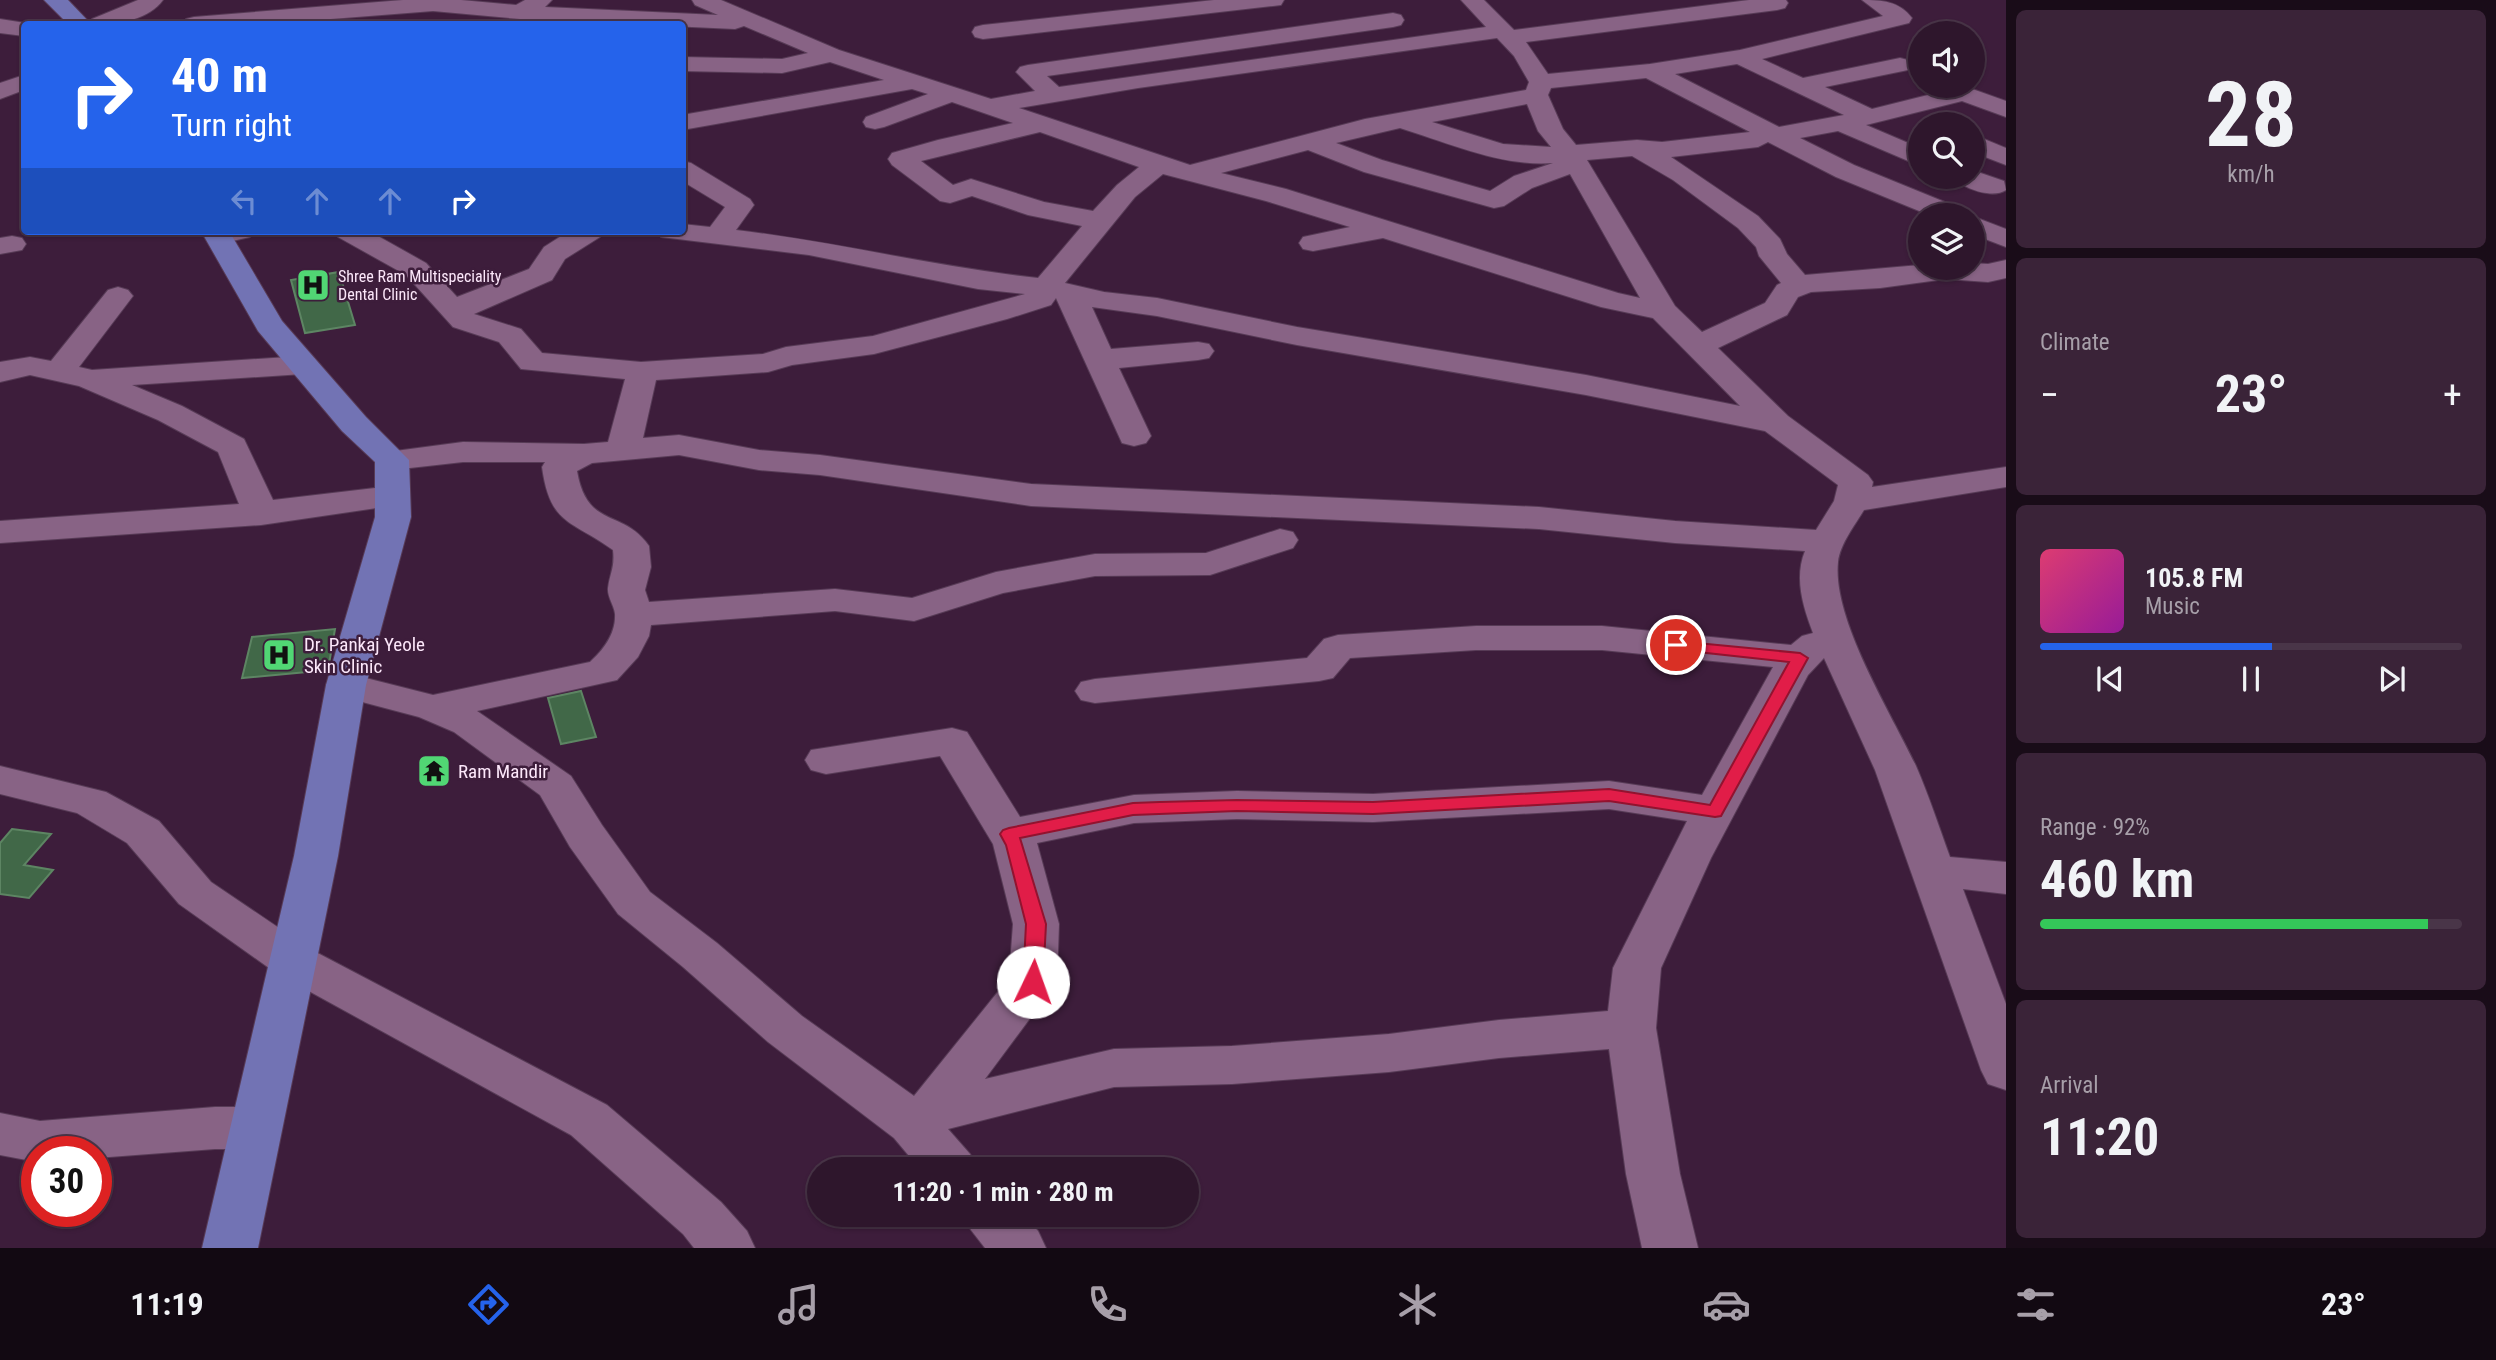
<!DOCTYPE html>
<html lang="en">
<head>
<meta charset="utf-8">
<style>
	:root { --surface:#2e162c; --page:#3a2338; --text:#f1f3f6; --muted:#a79fa9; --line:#493548; --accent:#2563eb }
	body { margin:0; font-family:"Roboto Condensed",sans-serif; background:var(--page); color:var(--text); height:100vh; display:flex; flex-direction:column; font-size:26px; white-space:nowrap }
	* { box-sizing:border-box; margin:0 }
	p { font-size:23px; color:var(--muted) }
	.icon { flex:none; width:38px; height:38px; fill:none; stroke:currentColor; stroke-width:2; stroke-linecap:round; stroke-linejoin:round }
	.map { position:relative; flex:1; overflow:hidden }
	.side { display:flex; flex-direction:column; gap:10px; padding:10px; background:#190c18; width:490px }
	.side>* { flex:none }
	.top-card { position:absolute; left:21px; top:21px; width:665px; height:214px; border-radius:7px; box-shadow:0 2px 5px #0004,0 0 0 2px var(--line); background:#2563eb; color:#fff; overflow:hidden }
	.fabs { position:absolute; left:1908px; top:21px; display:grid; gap:14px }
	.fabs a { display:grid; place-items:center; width:77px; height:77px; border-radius:50%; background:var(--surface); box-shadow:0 2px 5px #0004,0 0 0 2px var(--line); font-size:35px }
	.speed { position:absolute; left:21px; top:1136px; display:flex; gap:14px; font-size:35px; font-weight:700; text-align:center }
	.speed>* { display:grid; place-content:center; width:91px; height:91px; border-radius:50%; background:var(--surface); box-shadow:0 2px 5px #0004,0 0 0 2px var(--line); line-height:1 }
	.speed .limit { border:10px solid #d22; background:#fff; color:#111 }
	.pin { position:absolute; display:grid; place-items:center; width:60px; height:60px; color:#fff; margin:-30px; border:4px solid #fff; border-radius:50%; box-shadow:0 2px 7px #0007 }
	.me { position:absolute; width:77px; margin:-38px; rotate:3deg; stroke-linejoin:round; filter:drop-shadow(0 0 5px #0008) }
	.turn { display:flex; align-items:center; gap:24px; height:147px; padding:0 35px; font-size:32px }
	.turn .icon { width:91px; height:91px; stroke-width:2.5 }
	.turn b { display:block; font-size:49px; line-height:60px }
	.lanes { display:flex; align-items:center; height:66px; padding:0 35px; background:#0003; justify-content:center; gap:35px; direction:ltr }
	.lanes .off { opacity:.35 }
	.big { font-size:52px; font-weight:700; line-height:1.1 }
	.side .card { flex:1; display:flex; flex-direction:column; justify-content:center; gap:10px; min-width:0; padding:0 24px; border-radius:10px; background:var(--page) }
	.side .dial { align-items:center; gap:0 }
	.dial b { font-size:91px; line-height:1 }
	.song { display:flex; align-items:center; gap:21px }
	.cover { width:84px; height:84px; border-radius:10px; background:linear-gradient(135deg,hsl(340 70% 55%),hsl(300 70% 35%)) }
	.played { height:7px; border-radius:4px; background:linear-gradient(90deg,var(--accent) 55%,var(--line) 55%) }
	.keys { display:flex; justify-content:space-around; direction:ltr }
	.heat { display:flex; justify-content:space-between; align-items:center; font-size:38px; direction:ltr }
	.charge { height:10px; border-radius:5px; background:linear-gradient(90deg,#34c759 92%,var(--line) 0) }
	.trip { position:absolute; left:807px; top:1157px; width:392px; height:70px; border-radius:35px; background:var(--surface); box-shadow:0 2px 5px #0004,0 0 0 2px var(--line); font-weight:700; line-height:70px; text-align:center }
	.tabs { display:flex; height:112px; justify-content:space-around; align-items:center; background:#120912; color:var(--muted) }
	.tabs .icon { width:49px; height:49px }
	.tabs .on { color:var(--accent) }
	.tabs b { font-size:32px; color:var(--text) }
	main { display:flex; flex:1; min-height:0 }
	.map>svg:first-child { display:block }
	.building { fill:#416848; stroke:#5d8563; stroke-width:2 }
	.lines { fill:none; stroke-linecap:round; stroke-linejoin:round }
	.minor-casing { stroke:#573b56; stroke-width:2 }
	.major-casing { stroke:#573b56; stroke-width:2 }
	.minor { fill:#886385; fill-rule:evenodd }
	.major { fill:#7273b4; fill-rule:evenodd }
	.route { fill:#e11d48; stroke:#92132f; stroke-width:2 }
	.labels { text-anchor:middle; stroke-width:5; stroke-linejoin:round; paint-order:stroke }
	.far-poi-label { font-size:16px; fill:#fce7fa; stroke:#3d1d3b; text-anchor:start }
	.poi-label { font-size:19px; fill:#fce7fa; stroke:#3d1d3b; text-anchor:start }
</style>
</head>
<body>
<main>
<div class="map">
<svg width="2006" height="1248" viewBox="0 0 2006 1248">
	<rect width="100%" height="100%" fill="#3d1d3b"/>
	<g class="building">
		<path d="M 339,272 L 355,325 L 305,333 L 291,280 Z"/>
		<path d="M 335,629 L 328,670 L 242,678 L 252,637 Z"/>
		<path d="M 581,691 L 596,737 L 561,744 L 548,698 Z"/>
		<path d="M 12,829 L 51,834 L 24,865 L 53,870 L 29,898 L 0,894 L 0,843 Z"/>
	</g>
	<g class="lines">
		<defs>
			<g id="minor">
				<path d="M 138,0 L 163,0 C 148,21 112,26 89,24 L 92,19 Z"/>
				<path d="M 403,0 L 461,0 L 516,5 L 525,0 L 552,0 L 545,7 L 718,15 L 695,5 L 692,0 L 721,0 L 839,50 L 991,99 L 1035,91 L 1016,72 L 1020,67 L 1028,65 L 1393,13 L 1401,15 L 1404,20 L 1401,25 L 1393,27 L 1047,76 L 1059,87 L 1486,27 L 1461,0 L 1484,0 L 1514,30 L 1749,0 L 1786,0 L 1788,3 L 1785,8 L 1777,10 L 1526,42 L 1548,74 L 1650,64 L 1740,50 L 1883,16 L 1862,0 C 1882,0 1899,1 1912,18 L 1909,23 L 1762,59 L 1803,78 L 1900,58 L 1908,60 L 1912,65 L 1908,70 L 1825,87 L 1872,109 L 1964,86 L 2006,101 L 2006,117 L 1962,101 L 1866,125 L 1920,148 L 1920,166 L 1838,131 L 1800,138 L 1854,165 L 1962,209 L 1966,215 L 1929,215 L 1836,177 L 1768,142 L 1758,147 L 1671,157 L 1758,216 L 1780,239 L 1787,254 L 1805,275 L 1920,265 L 1920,268 L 1972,268 L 1972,263 L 1988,264 L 2006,260 L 2006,278 L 1988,282 L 1946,279 L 1880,288 L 1811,292 L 1798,297 L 1787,315 L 1718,348 L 1788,416 L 1868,475 L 1873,482 L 1872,487 L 2006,467 L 2006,487 L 1864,510 C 1855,525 1840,544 1838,562 C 1832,619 1891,713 1916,766 C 1929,796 1939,827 1950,857 L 2006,862 L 2006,894 L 1963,889 L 2006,1004 L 2006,1090 L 1988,1084 L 1981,1070 L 1875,770 L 1824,658 L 1808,675 L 1711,858 L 1661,968 L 1656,1028 L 1680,1174 L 1698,1248 L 1642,1248 L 1626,1174 L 1609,1049 L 1499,1058 L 1389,1072 L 1232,1084 L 1114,1087 L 948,1129 L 970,1154 L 978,1169 L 920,1169 L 894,1138 L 768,1042 L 683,967 L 618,914 L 570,847 L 540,795 L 454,732 L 419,717 L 332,694 L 326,685 L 332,676 L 346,673 L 433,695 L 590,662 C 603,650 616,634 615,614 C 614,605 607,597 608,588 C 610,572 615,568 613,550 C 572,520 550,526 542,467 L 545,462 L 463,462 L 392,470 L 380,467 L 375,460 L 380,453 L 463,442 L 584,444 L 608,442 L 625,379 L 521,369 L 499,342 L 453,327 L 406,275 L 338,237 L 334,231 L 369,231 L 426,263 L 457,297 L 529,269 L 544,247 L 569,231 L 604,231 L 600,237 L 565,259 L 552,280 L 474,314 L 521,329 L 542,353 L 641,362 L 763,354 L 786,347 L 873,336 L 1025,294 L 978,289 L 809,255 L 661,237 L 657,231 L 682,231 L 682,224 L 710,227 L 725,207 L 682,181 L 682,161 L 691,163 L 750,199 L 754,205 L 736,230 C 837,242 936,267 1038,278 L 1082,226 L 1028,215 L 972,196 L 950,203 L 940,201 L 892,165 L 888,159 L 892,153 L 938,140 L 1013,123 L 952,102 L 884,127 L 875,129 L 866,127 L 863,122 L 866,117 L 928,94 L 912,89 L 682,130 L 682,115 L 884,80 L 830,62 L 782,73 L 682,71 L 682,57 L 782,59 L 808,53 L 744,26 L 735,29 L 520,19 L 433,11 L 267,24 L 183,24 L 186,19 L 194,17 ZM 1497,38 L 1514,56 L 1529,82 L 1526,90 L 1365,119 L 1190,165 L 1019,108 L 1138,88 ZM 1737,64 L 1844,115 L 1779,127 L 1675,74 ZM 1646,78 L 1750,132 L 1662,142 L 1637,140 L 1576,145 L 1563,129 L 1548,95 L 1551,88 ZM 1527,104 L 1538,131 L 1551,147 L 1503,144 L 1432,122 ZM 1400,128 C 1449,143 1501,167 1553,163 L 1514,176 L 1490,191 L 1382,160 L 1336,143 ZM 1040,132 L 1139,167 L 1117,185 L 1093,211 L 1044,202 L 971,179 L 953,185 L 921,161 ZM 1308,150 L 1364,172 L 1494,208 L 1504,206 L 1532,188 L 1570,174 L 1640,298 L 1618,293 L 1286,189 L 1221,173 ZM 1632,156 L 1673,180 L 1738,228 L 1756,247 L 1759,256 L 1781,283 L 1777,285 L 1765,303 L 1702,332 L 1675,306 L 1587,160 ZM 1163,174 L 1266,201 L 1350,227 L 1303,237 L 1299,243 L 1303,249 L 1313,251 L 1383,238 L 1601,307 L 1653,318 L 1740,406 L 1586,375 L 1297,327 L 1157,298 L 1104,292 L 1065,283 L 1135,197 ZM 1056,298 L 1122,443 L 1134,446 L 1146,443 L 1151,436 L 1119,368 L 1198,360 L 1209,358 L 1214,351 L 1209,344 L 1198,342 L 1111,349 L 1092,307 L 1157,316 L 1297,345 L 1586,395 L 1765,431 L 1838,485 L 1834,501 L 1816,530 L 1675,521 L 1539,507 L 1031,484 L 820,455 L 759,450 L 679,435 L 643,438 L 656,380 L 768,372 L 792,365 L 874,354 L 1007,319 L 1051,305 ZM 679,455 L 759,470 L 820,475 L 1031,506 L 1539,529 L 1675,543 L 1805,551 C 1794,578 1803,607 1813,633 L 1802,636 L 1791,645 L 1602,626 L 1476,626 L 1338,635 L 1324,639 L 1307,658 L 1095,679 L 1081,682 L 1075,691 L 1081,700 L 1095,703 L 1319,681 L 1333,678 L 1350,658 L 1476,650 L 1602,650 L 1773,667 L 1702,795 L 1609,781 L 1373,794 L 1237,791 L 1134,795 L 1020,817 L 967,732 L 952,728 L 811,750 L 805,760 L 811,770 L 826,774 L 940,756 L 993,844 L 1013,924 L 1009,978 L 914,1096 L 802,1016 L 717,943 L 650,892 L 602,825 L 571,776 L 477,711 L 617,680 L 638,657 L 649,636 L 651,625 L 835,611 L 914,621 L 1003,593 L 1095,576 L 1210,575 L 1293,548 L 1298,540 L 1293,532 L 1280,529 L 1206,553 L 1095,554 L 996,572 L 912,598 L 835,589 L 649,602 L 645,590 L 651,567 L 649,546 C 623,508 587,530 577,471 L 592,463 ZM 1609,809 L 1687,821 L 1613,968 L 1608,1011 L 1499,1020 L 1389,1034 L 1232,1046 L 1114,1049 L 985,1079 L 1057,982 L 1059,924 L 1037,843 L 1134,823 L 1237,819 L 1373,822 Z"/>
				<path d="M 1214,0 L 1284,0 L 1281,5 L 1273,6 L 983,39 L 975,37 L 972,32 L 975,27 L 983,25 Z"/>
				<path d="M 0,19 L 32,24 L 24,24 L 24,36 L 0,33 Z"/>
				<path d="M 24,75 L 24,90 L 0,99 L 0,83 Z"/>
				<path d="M 1972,134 L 2006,148 L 2006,165 L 1972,152 Z"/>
				<path d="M 1972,170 L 2004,181 L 2006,190 C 1993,199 1962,189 1954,177 L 1972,177 Z"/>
				<path d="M 1972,216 L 2006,229 L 2006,247 L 1972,234 Z"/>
				<path d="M 208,231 L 254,231 L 250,237 L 219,244 L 209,242 L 205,236 Z"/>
				<path d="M 12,236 L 22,238 L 26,244 L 22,250 L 0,254 L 0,238 Z"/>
				<path d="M 118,287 L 128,290 L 133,296 L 79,367 L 92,370 L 303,356 L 314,358 L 319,365 L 314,372 L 303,374 L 132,385 L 182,406 L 244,439 L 273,500 L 392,486 L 404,490 L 410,497 L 404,504 L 261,525 L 0,543 L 0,521 L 239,504 L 218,452 L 158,420 L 79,386 L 30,375 L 0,382 L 0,362 L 30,357 L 51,361 L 108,290 Z"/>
				<path d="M 0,766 L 106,792 L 159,821 L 211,882 L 310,949 L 607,1105 L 721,1202 L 747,1231 L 755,1248 L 694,1248 L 683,1234 L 571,1135 L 276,973 L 179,904 L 127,843 L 77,813 L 0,794 Z"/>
				<path d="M 215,1107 L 256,1107 L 274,1113 L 282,1128 L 274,1143 L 256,1149 L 215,1149 L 96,1158 L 96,1152 L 37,1152 L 37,1162 L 0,1155 L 0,1113 L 40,1121 Z"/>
				<path d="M 963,1214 L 1023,1214 L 1038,1231 L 1046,1248 L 985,1248 L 971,1230 Z"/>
			</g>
			<g id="major">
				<path d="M 44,0 L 68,0 L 91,24 L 68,24 Z"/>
				<path d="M 201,231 L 229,231 L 282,321 L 366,417 L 409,460 L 411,517 L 366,685 L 338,856 L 258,1248 L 202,1248 L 294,856 L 326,685 L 375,517 L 375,462 L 342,431 L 258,331 Z"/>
			</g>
		</defs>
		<use href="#minor" class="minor-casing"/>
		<use href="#major" class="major-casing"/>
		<use href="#minor" class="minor"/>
		<use href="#major" class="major"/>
	</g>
	<path class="route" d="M 1676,641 L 1800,653 L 1808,658 L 1721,816 L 1715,817 L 1609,801 L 1373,814 L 1237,811 L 1133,815 L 1020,838 L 1046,924 L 1043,982 L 1040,987 L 1033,989 L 1026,987 L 1023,982 L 1026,924 L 1006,845 L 1000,834 L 1003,830 L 1009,828 L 1133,803 L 1160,802 L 1237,800 L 1373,802 L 1609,789 L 1710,805 L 1789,662 L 1670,649 L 1668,645 Z"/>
	<defs>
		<symbol id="hospital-square" viewBox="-11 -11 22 22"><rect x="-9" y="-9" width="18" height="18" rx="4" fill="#51d674" stroke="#3d1d3b"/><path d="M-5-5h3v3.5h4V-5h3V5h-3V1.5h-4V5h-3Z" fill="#111"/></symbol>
		<symbol id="temple-square" viewBox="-11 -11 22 22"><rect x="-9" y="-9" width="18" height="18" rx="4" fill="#51d674" stroke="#3d1d3b"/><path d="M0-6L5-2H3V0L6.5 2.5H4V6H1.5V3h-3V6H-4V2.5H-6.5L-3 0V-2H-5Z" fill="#111"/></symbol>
	</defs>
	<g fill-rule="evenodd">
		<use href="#hospital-square" x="294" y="266" width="38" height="38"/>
		<use href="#hospital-square" x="260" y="636" width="38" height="38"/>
		<use href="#temple-square" x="415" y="752" width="38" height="38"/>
	</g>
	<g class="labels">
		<g class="far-poi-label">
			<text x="338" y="282">Shree Ram Multispeciality<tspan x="338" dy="18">Dental Clinic</tspan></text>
		</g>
		<g class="poi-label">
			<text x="304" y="651">Dr. Pankaj Yeole<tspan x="304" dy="22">Skin Clinic</tspan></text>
			<text x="458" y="778">Ram Mandir</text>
		</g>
	</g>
</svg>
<div class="fabs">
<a><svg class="icon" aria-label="sound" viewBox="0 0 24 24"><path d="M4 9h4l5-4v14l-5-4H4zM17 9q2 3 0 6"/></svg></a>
<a><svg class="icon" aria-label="search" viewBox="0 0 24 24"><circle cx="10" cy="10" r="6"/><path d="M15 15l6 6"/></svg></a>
<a><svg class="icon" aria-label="layers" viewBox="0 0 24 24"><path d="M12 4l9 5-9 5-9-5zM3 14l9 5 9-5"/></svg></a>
</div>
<div class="speed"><div class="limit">30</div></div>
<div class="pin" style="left:1676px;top:645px;background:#d93025"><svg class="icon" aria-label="arrive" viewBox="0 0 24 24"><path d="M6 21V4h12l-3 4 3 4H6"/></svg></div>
<svg class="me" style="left:1033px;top:982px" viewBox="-20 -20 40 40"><circle r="19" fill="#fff"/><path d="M0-13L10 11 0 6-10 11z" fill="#e11d48"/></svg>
<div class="trip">11:20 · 1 min · 280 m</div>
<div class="top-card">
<div class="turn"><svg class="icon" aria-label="right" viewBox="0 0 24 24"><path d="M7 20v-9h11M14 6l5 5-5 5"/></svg><div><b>40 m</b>Turn right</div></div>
<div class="lanes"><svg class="icon off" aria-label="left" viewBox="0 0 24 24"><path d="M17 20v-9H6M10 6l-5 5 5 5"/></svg><svg class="icon off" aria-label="ahead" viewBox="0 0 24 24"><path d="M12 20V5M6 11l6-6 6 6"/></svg><svg class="icon off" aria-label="ahead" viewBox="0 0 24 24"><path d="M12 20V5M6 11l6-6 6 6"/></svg><svg class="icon" aria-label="right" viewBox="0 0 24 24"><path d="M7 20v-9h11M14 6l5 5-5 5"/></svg></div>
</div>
</div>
<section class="side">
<div class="card dial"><b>28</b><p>km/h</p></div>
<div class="card"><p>Climate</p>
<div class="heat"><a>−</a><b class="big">23°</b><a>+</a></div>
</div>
<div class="card">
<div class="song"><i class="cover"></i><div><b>105.8 FM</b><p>Music</p></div></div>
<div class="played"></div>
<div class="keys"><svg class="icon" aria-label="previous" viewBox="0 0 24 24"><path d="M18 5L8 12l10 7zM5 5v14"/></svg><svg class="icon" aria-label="pause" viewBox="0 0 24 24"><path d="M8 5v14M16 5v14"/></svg><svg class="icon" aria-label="next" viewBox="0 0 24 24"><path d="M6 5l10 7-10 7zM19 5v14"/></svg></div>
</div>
<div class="card"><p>Range · 92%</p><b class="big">460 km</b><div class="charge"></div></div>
<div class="card"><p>Arrival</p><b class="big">11:20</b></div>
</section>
</main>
<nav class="tabs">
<b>11:19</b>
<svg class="icon on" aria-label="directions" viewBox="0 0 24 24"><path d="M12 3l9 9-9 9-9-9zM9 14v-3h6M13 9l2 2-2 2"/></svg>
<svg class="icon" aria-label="music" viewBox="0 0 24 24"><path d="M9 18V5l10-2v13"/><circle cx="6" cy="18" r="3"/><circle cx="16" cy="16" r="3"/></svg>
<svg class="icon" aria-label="phone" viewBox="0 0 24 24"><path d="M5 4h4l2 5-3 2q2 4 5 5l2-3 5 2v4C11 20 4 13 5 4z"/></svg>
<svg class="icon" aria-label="climate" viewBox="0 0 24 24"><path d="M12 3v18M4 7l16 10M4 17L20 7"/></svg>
<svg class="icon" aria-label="car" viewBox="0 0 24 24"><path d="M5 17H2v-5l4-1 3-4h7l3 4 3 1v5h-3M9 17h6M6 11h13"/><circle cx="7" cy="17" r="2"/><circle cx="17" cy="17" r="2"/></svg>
<svg class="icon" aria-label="filters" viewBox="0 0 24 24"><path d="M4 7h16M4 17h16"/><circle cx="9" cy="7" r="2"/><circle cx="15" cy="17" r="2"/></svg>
<b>23°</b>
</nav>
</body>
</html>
